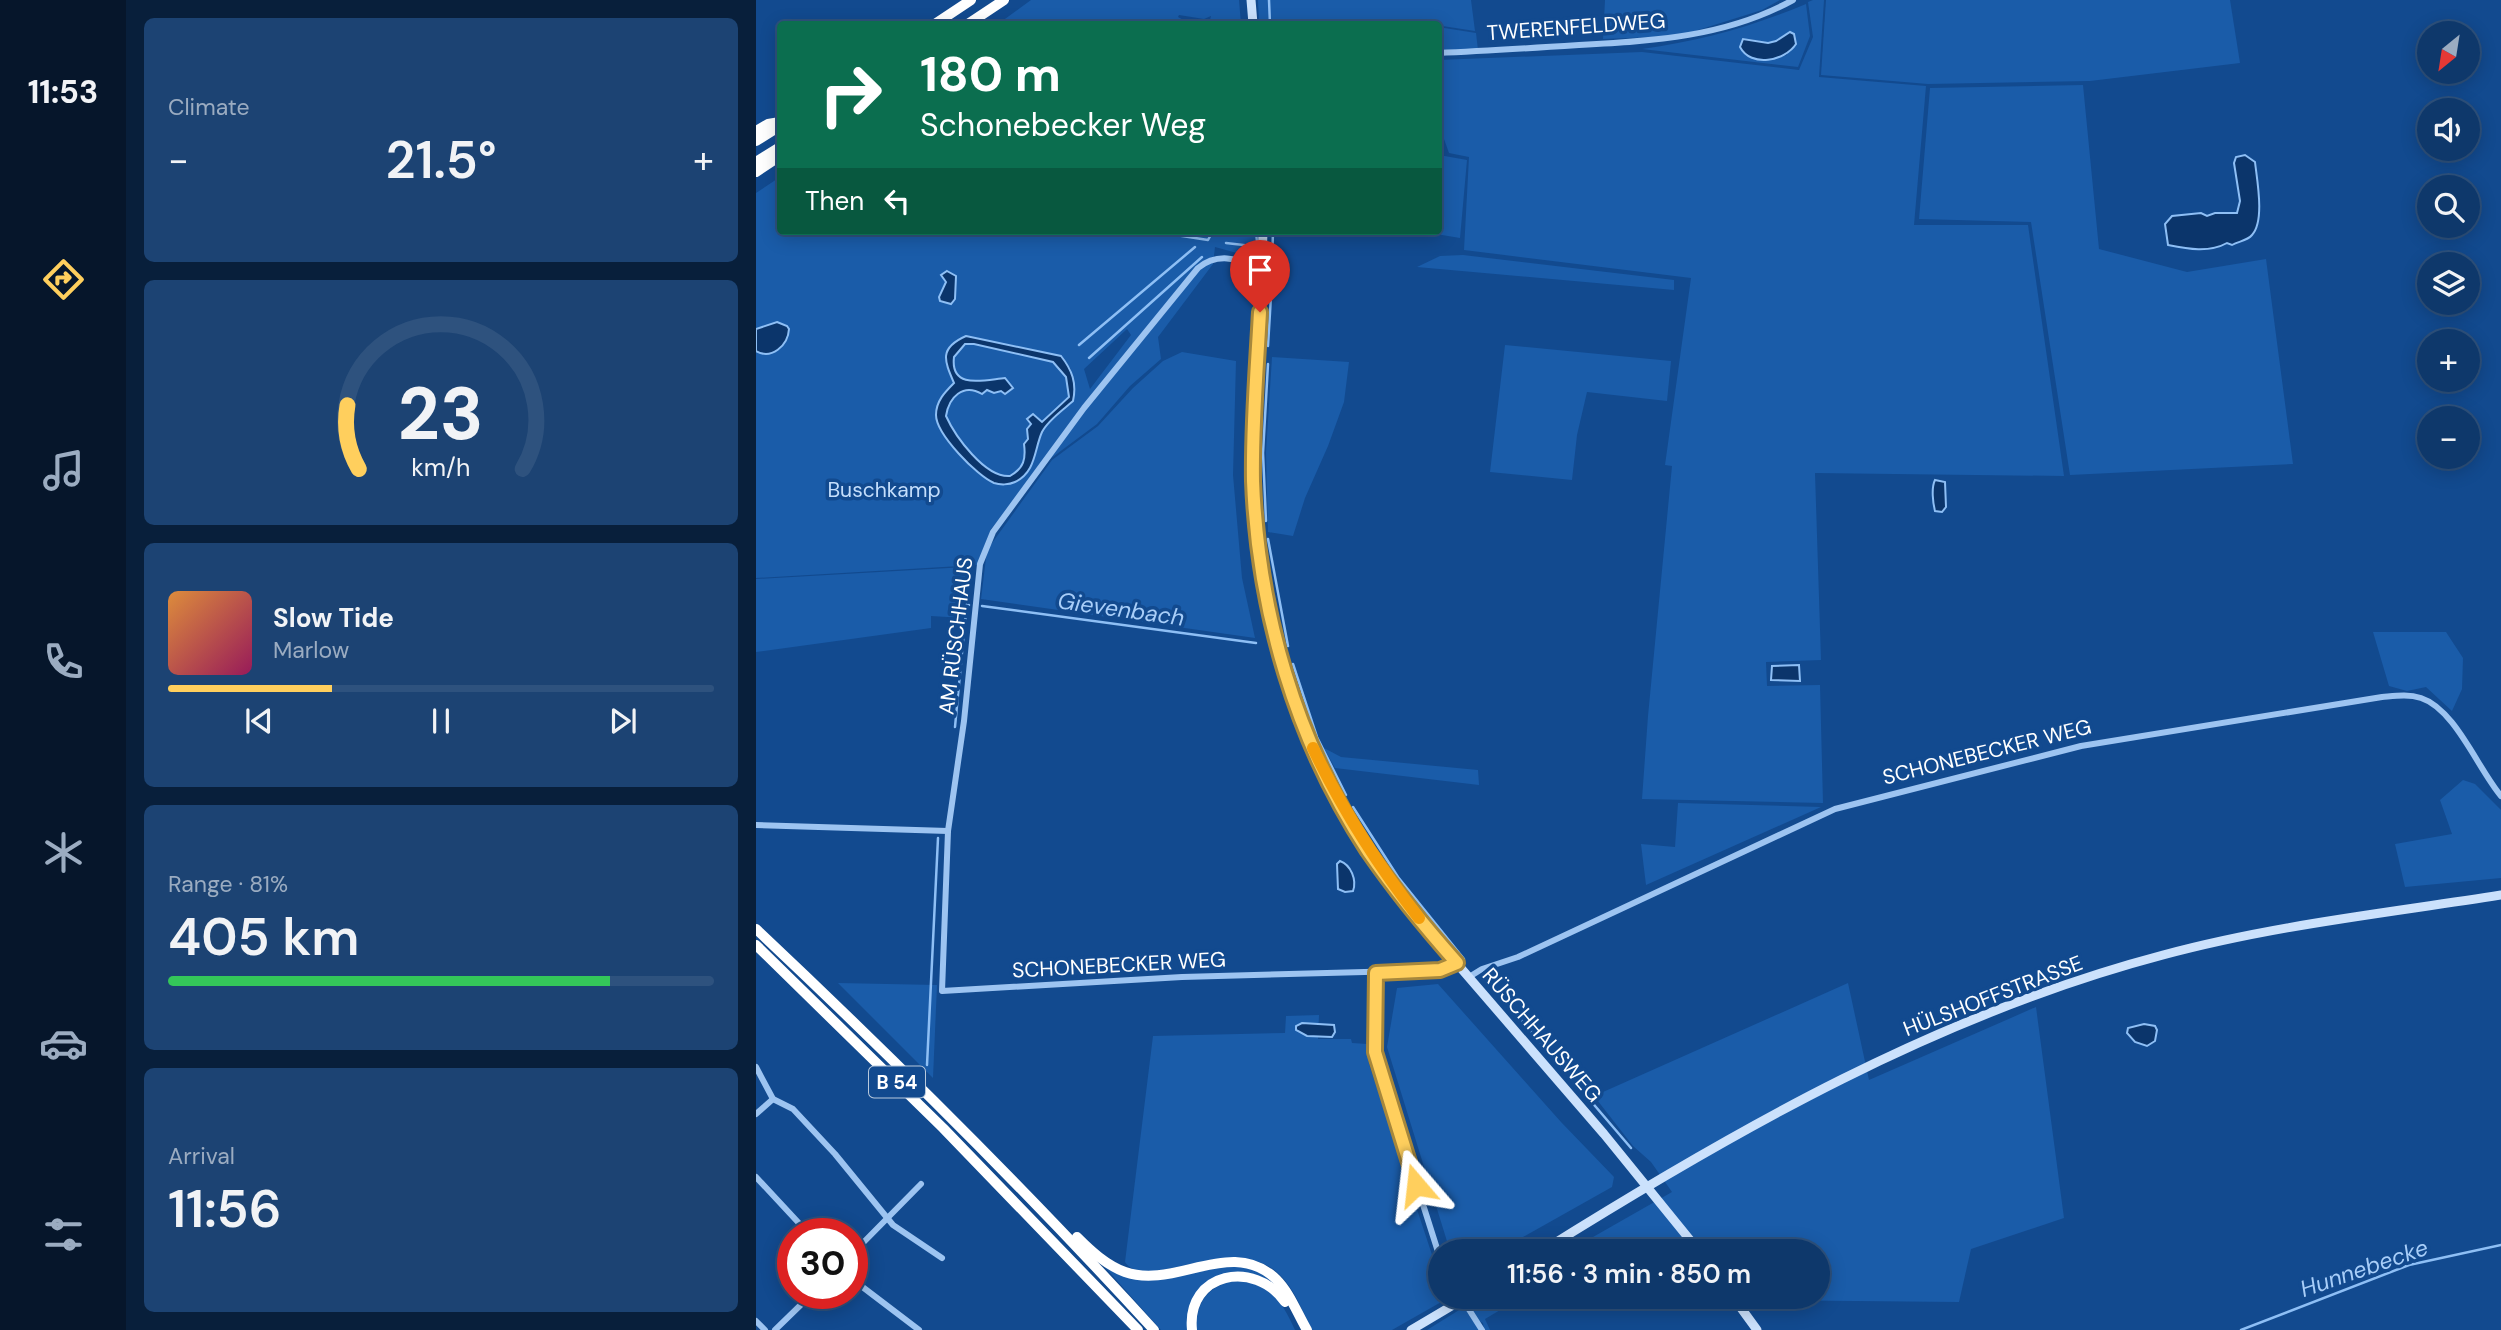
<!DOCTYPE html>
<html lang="en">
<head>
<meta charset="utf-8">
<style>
	:root { --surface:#0e386b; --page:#1c4373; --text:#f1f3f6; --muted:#9bacc1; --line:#2e527e; --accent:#ffcf5d }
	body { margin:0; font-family:"DM Sans",sans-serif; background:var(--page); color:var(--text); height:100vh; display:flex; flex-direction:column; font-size:26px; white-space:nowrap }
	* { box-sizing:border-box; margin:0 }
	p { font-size:23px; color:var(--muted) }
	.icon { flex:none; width:38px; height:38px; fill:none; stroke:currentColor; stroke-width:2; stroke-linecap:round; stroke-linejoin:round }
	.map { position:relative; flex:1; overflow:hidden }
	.side { display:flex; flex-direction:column; gap:18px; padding:18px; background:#081f3b; width:630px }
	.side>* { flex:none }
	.guide { position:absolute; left:21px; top:21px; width:665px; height:214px; border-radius:7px; box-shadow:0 4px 18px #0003,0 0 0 2px var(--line); background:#0b6e4f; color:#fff; overflow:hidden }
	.needle { width:46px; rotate:210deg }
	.tools { position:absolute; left:1661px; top:21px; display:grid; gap:14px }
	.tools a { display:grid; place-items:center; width:63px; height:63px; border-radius:50%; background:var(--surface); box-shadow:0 4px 18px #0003,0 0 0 2px var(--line); font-size:35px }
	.speed { position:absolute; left:21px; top:1218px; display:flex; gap:14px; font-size:35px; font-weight:700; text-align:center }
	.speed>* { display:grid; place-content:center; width:91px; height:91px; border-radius:50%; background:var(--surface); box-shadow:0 4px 18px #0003,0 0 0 2px var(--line); line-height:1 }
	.speed .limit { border:10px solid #d22; background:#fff; color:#111 }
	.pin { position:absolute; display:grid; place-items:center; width:60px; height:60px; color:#fff; margin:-72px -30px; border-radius:50% 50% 50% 0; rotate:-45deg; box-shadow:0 0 7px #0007 }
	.pin .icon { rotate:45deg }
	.me { position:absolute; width:77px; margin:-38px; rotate:343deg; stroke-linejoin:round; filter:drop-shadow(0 0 5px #0008) }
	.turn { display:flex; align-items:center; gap:24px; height:147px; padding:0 28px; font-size:32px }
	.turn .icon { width:91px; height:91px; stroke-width:2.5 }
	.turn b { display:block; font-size:49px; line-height:60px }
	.then { display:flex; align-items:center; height:66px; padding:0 28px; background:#0003; gap:14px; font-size:26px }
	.big { font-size:52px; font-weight:600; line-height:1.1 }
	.side .card { flex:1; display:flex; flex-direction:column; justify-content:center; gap:10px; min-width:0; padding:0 24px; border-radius:10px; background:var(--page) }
	.side .dial { align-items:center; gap:0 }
	.dial svg { height:182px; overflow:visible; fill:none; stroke:var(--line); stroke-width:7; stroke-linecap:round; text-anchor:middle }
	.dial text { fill:var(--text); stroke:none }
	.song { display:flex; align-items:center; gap:21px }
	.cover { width:84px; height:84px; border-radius:10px; background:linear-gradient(135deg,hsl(30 70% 55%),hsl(330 70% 35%)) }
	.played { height:7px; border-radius:4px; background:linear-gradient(90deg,var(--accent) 30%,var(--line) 30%) }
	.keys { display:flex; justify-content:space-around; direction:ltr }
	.heat { display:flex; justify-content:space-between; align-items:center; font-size:38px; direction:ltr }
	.charge { height:10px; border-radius:5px; background:linear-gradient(90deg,#34c759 81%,var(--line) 0) }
	.trip { position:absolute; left:672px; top:1239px; width:402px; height:70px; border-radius:35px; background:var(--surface); box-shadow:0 4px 18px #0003,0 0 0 2px var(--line); font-weight:600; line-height:70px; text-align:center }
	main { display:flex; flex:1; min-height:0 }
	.tabs { display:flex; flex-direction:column; width:126px; justify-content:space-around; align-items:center; background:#06162b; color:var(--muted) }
	.tabs .icon { width:49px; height:49px }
	.tabs .on { color:var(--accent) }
	.tabs b { font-size:32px; color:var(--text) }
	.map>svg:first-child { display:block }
	.green { fill:#1a5ca9; fill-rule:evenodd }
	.water { fill:#0b356b; stroke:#8ebff5; stroke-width:2; fill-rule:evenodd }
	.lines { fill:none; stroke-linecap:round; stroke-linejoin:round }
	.stream { stroke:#8ebff5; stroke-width:2.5 }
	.street { stroke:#9dc4f1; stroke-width:6 }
	.secondary { stroke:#cbe1fc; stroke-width:9 }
	.highway { stroke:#fff; stroke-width:10 }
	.secondary-bridge { stroke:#cbe1fc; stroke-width:9 }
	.route-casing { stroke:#a6873c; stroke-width:18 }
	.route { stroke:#ffcf5d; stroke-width:12 }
	.slow { stroke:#f59e0b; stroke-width:12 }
	.labels { text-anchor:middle; stroke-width:7; stroke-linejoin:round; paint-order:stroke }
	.shield { fill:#124a8f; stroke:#b8c9dd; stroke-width:2 }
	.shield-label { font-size:19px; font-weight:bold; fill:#fff }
	.street-label { font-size:21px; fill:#fff; stroke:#124a8f }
	.park-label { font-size:21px; fill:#c4defc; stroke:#124a8f }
	.water-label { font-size:23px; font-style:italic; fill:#a8cef9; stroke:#124a8f }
</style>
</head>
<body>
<main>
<nav class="tabs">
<b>11:53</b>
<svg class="icon on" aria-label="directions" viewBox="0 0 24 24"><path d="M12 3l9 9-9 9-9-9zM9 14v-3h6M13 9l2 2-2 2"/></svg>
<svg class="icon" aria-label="music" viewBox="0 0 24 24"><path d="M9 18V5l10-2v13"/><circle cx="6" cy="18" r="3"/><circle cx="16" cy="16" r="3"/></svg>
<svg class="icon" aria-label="phone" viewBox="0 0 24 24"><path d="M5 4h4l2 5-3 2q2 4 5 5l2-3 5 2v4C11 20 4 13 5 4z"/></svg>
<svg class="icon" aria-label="climate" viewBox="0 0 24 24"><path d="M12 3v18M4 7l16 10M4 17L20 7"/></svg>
<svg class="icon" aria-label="car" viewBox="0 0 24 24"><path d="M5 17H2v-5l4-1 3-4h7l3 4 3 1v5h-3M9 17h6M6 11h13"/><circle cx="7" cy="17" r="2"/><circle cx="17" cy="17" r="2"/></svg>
<svg class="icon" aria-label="filters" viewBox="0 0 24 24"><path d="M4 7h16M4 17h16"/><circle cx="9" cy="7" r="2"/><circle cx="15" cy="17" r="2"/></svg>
</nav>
<section class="side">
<div class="card"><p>Climate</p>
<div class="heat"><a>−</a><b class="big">21.5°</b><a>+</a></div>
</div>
<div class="card dial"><svg viewBox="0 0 100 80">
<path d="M14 69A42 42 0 1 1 86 69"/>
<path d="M14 69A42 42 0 0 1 9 41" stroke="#ffcf5d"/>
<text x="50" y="56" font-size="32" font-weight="700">23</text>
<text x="50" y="72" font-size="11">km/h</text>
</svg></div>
<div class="card">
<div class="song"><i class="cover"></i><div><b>Slow Tide</b><p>Marlow</p></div></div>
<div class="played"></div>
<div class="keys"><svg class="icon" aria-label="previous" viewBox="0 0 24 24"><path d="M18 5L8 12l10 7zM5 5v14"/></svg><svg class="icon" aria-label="pause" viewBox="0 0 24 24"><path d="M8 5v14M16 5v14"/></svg><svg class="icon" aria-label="next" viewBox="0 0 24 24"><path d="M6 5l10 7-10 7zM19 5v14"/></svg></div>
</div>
<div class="card"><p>Range · 81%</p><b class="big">405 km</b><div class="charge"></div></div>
<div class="card"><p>Arrival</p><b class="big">11:56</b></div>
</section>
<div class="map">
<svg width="1745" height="1330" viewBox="0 0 1745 1330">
	<rect width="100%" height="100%" fill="#124a8f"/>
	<g class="green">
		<path d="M 275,0 L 483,0 L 485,24 L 446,24 L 453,24 L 455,16 L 448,19 L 423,15 L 422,17 L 433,23 L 441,24 L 242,24 Z"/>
		<path d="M 502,0 L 715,0 L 719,31 L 641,19 L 636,24 L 503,24 Z"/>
		<path d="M 849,0 L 1024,0 L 1006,10 L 923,36 L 847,39 Z"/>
		<path d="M 1057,0 L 1068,0 L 1063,77 L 1170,86 L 1158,225 L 1272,225 L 1308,476 L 1059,473 L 1065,660 L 1010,662 L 1011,686 L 1064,685 L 1067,803 L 886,799 L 892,716 L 916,466 L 909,465 L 935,278 L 708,250 L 713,157 L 693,153 L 683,125 L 682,60 L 886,52 L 1043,70 L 1057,37 L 1052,2 Z"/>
		<path d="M 1070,0 L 1474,0 L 1484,63 L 1334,81 L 1172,84 L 1065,75 Z"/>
		<path d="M 1050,4 L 1054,36 L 1042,67 L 886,49 C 944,41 995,27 1050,4 ZM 1029,34 L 1031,55 C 1015,61 1002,60 987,52 L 985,43 L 987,39 C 1006,38 1011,49 1029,34 Z"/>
		<path d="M 682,27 L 720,33 L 722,50 L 683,50 Z"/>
		<path d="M 1327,85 L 1343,249 L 1431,272 L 1510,259 L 1537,464 L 1314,475 L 1275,222 L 1163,219 L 1174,88 Z"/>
		<path d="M 683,155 L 711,160 L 704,238 L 662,231 L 682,231 Z"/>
		<path d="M 24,177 L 24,231 L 499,231 L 500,252 L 488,255 L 459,247 L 457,264 L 402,337 L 405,359 L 374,386 L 341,424 L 294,459 L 235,529 L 221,565 L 0,578 L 0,193 ZM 371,329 L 375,335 L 334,389 L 328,369 ZM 210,336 L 305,356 L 315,369 L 316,401 L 287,429 L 276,465 L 241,484 C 234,480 227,477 222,473 C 211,464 181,429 180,415 C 180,401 189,391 198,383 C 187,358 185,351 210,336 Z"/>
		<path d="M 707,255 L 918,280 L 918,290 L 661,267 L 684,256 Z"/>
		<path d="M 209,344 L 218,344 L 298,362 L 310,377 L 313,397 L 286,423 L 275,424 L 272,439 L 269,444 C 270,459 268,468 254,476 C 229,478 199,436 190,416 C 194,387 205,393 228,390 C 235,389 243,382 249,378 C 228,380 194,390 198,357 Z"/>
		<path d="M 749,345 L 915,361 L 911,401 L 831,392 L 821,435 L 816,480 L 734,472 Z"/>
		<path d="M 426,352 L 480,361 L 477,475 L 486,578 L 499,638 L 225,599 L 231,550 L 296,460 L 342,426 L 377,388 L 407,361 Z"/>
		<path d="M 516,357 L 593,362 L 588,402 L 572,446 L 549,498 L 537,536 L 512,532 L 510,452 Z"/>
		<path d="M 210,567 L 207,618 L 175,616 L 175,628 L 0,652 L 0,579 Z"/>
		<path d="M 1617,632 L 1690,632 L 1707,658 L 1706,689 L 1696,711 L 1670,687 L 1651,691 L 1633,686 Z"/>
		<path d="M 568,748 L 585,757 L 722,770 L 723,785 L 579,768 Z"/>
		<path d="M 1707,780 L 1719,784 L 1745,810 L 1745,878 L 1649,887 L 1639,844 L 1696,834 L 1684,800 Z"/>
		<path d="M 922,803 L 1065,807 L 890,885 L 885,844 L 919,847 Z"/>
		<path d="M 82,983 L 181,985 L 177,1078 Z"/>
		<path d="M 1092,983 L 1113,1080 L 1280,1007 L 1308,1218 L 1215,1249 L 1203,1302 L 996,1300 L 983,1297 L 1062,1297 L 1062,1251 L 827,1251 L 823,1245 L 916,1192 L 895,1162 L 877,1146 L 838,1096 Z"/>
		<path d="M 682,984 L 805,1122 L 858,1177 L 856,1187 L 742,1251 L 694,1251 L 631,1047 L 641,988 Z"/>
		<path d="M 563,1015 L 562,1039 L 595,1039 L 596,1043 L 611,1044 L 613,1064 L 684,1279 L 684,1297 L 694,1297 L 636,1330 L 556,1330 C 546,1311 539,1289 523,1274 C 476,1230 390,1294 369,1262 L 397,1036 L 529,1033 L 530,1016 Z"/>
		<path d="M 348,1266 L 361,1272 L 493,1266 L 524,1287 L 509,1279 L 453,1282 L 433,1330 L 405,1330 Z"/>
		<path d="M 483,1279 C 518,1289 524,1298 539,1330 L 439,1330 C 442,1297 452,1287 483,1279 Z"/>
		<path d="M 727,1297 L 766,1297 L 729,1319 L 734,1330 L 728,1330 L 727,1323 L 721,1320 L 714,1304 Z"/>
		<path d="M 708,1307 L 723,1330 L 671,1330 Z"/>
	</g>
	<g class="water">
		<path d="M 1034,32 L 1038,34 L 1040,44 C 1029,61 995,68 984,47 L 987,39 L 1012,43 L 1020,41 Z"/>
		<path d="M 1489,155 L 1499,162 C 1501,180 1509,221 1496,235 C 1491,241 1483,241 1476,245 L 1471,243 C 1453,253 1432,249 1412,245 L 1409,224 L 1416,216 L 1445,213 L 1451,216 L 1459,213 L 1481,213 L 1484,201 L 1478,163 L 1480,157 Z"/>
		<path d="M 191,271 L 200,276 L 199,299 L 195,304 L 184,301 L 183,297 L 190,282 L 185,275 Z"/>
		<path d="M 21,322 L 31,326 L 33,329 C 32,346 15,360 0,351 L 0,329 Z"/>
		<path d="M 210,336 L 305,356 C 316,370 321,383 317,401 C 307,410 292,420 286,432 C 278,450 280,472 259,482 C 253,485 244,485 238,483 C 221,476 180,434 180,415 C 180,401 189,392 198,383 C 188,360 183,348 210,336 ZM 209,344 L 218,344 L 297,362 L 310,377 L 313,397 L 286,422 L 277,414 L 271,419 L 275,424 L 271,429 L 272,439 L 268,444 C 270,459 268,468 254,476 C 229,478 199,436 190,416 C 193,397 207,383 226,394 L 231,390 L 238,393 L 245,391 L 249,394 L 257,388 L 249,378 C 228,380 194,390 198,357 Z"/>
		<path d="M 1179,480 L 1189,482 L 1190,507 L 1186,512 L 1179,511 C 1177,503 1175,488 1179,480 Z"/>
		<path d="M 1043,665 L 1044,681 L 1015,680 L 1016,666 Z"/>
		<path d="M 584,861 C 595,865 601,880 597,891 L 589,892 L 582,889 L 581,864 Z"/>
		<path d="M 546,1023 L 578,1025 L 579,1032 L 576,1037 L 551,1036 L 540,1030 L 540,1026 Z"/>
		<path d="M 1388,1024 L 1399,1026 L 1401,1030 L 1399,1041 L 1391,1046 L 1379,1042 L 1371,1033 L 1372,1028 Z"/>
	</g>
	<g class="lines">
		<g class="stream">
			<path d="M 513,0 L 514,24"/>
			<path d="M 394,231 L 452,240 L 457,231"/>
			<path d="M 470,243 L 496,246 L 501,243 L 500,231"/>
			<path d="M 516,265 L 517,231"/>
			<path d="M 323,345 L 439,247"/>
			<path d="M 512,346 L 516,279"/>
			<path d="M 333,358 L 446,257"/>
			<path d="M 510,521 L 507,453 L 512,364"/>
			<path d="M 512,539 L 532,646"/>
			<path d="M 226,606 L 500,643"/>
			<path d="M 209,622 L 211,604 L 213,605"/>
			<path d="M 537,664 L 561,737 L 590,795"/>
			<path d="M 199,727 L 208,631"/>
			<path d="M 597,807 L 642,877 L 708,959"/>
			<path d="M 733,982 L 875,1148"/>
			<path d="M 171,1065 L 182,838"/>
			<path d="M 1485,1330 L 1653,1265 L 1745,1245"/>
		</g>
		<g class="street">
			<path d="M 682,53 C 729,51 776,48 823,45 C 897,41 970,37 1037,0"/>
			<path d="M 506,268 C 483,260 463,251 442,268 L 328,408 L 237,532 L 224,564 L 208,721 L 192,831 L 186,991 L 426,977 L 684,970 L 701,963"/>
			<path d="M 0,825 L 192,831"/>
			<path d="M 620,973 L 619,1042 L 622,1063 L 684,1258"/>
			<path d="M 713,977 L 726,969 L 762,957 L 1079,809 L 1325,746 L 1626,697 C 1639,696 1652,694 1665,698 C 1699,709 1722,769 1745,796"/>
			<path d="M 0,1067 L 17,1099 L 37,1109 L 79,1154 L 137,1225 L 186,1258"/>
			<path d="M 0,1114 L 17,1099"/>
			<path d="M 0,1177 L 53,1234"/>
			<path d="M 96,1254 L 165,1184"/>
			<path d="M 96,1279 L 163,1330"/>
			<path d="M 705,1297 L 726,1330"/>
			<path d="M 0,1321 L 9,1330"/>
			<path d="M 19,1330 L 57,1293"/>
		</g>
		<g class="secondary">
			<path d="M 495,0 L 497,24"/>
			<path d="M 507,231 C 505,314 495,397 497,480 C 501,611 540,741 612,851 C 629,876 648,899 666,923 L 848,1134 L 943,1251"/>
			<path d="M 786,1251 C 981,1129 1183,1014 1407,955 C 1518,925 1632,913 1745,895"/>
			<path d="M 977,1297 L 1001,1330"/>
			<path d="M 655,1330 L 704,1301"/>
		</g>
		<g class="highway">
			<path d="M 179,24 L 215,0"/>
			<path d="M 212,24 L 248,0"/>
			<path d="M 0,131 L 12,124 L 24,122"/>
			<path d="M 0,141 L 24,126"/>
			<path d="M 0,162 L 24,147"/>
			<path d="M 0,172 L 24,156"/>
			<path d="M 0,929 C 137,1058 271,1191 398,1330"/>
			<path d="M 0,945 L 187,1128 L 382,1330"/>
			<path d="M 321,1237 C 335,1251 350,1265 369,1272 C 419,1290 475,1236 520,1279 C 534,1293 541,1313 551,1330"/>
			<path d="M 436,1330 C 430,1272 499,1259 529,1302"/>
		</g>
		<path class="secondary-bridge" d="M 704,1301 L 710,1297"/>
	</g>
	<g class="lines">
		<defs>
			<path id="route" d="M 504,312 C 501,368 496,425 497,481 C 502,611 540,741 612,851 C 639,890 669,927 701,963 L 684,970 L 620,973 L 619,1052 L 660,1185"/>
		</defs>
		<use href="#route" class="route-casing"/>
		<use href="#route" class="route"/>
		<path class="slow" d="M 557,748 C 586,809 621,864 663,918"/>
	</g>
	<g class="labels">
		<rect class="shield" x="113" y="1066.5" width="56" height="31" rx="5"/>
		<g class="shield-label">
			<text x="141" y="1089">B 54</text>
		</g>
		<g class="street-label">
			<text transform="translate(820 27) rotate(-4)" y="7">TWERENFELDWEG</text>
			<text transform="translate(200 636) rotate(-83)" y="7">AM RÜSCHHAUS</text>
			<text transform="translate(1231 752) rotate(-14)" y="7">SCHONEBECKER WEG</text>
			<text transform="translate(363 965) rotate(-3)" y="7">SCHONEBECKER WEG</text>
			<text transform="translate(1237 996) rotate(-21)" y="7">HÜLSHOFFSTRASSE</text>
			<text transform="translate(786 1035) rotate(49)" y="7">RÜSCHHAUSWEG</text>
		</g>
		<g class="park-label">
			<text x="128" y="497">Buschkamp</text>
		</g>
		<g class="water-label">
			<text transform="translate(365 609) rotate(8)" y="8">Gievenbach</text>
			<text transform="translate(1608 1268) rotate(-19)" y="8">Hunnebecke</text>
		</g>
	</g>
</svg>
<div class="tools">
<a><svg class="needle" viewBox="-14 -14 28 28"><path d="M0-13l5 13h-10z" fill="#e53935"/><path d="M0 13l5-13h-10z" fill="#9bacc1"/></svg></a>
<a><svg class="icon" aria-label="sound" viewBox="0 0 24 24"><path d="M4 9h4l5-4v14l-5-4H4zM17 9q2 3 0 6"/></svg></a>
<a><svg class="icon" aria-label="search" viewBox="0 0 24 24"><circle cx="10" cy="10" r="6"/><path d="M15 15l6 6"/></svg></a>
<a><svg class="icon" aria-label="layers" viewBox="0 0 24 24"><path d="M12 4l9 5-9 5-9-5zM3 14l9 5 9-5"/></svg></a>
<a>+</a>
<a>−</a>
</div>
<div class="speed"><div class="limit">30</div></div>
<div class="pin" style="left:504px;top:312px;background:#d93025"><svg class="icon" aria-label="arrive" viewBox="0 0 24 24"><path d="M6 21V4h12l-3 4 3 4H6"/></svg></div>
<svg class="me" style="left:660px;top:1185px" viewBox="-20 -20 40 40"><path d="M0-17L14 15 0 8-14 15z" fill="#ffcf5d" stroke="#fff" stroke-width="4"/></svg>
<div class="trip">11:56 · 3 min · 850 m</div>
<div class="guide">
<div class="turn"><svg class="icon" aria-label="right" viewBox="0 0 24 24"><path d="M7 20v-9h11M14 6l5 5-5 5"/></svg><div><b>180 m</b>Schonebecker Weg</div></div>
<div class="then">Then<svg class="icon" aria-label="left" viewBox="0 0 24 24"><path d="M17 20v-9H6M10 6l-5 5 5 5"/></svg></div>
</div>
</div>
</main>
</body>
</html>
